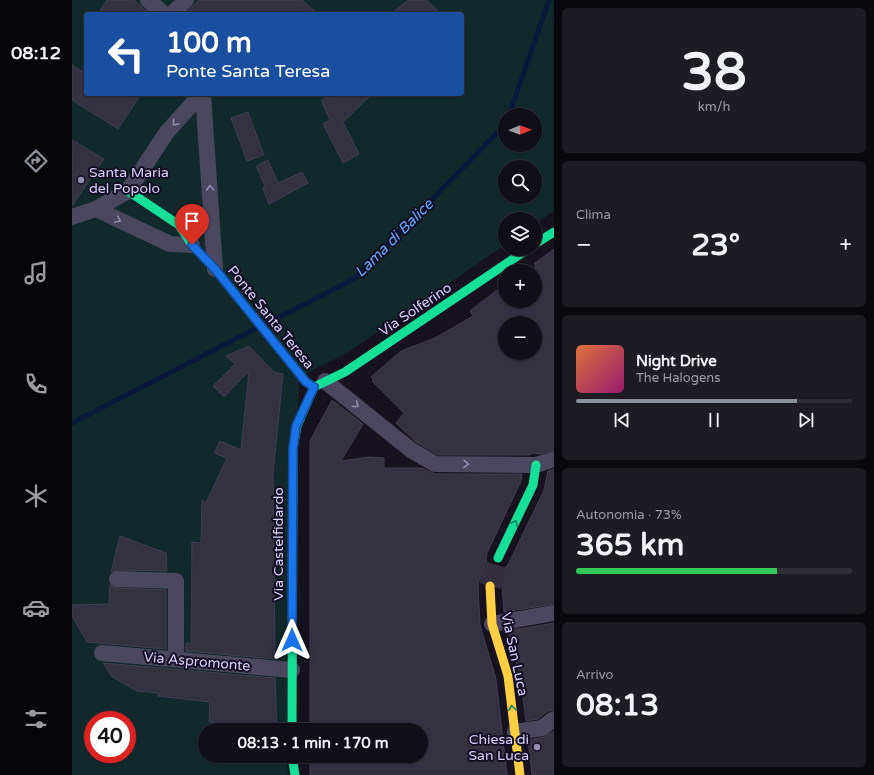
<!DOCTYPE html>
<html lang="it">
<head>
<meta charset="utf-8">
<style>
	:root { --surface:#100e16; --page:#1e1c23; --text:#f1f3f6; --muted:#9c9ca1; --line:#302e35; --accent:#8c9099 }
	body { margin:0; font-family:"Varela Round",sans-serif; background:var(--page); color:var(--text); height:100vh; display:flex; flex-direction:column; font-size:15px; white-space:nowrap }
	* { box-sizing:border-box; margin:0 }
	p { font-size:13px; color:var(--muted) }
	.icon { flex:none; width:22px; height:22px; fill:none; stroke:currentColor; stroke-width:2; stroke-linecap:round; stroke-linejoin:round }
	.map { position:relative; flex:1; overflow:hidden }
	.drawer { display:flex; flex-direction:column; gap:8px; padding:8px; background:#09080c; width:320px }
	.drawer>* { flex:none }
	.banner { position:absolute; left:12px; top:12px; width:380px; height:84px; border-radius:4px; box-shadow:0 1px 3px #0004,0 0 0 1px var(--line); background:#1a4fa0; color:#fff; overflow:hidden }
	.needle { width:26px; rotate:89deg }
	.tools { position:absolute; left:426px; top:108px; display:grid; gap:8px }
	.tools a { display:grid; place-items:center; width:44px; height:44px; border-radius:50%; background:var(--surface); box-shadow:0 1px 3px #0004,0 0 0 1px var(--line); font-size:20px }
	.speed { position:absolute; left:12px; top:711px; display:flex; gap:8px; font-size:20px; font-weight:700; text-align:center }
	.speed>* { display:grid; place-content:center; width:52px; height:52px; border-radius:50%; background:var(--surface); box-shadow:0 1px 3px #0004,0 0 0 1px var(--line); line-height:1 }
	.speed .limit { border:6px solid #d22; background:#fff; color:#111 }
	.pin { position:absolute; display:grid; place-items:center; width:34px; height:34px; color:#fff; margin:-41px -17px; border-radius:50% 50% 50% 0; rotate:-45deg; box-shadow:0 0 4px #0007 }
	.pin .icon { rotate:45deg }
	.me { position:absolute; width:44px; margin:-22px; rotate:0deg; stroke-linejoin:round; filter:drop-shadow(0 0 3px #0008) }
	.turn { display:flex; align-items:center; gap:14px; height:84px; padding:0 16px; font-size:18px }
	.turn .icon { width:52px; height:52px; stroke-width:2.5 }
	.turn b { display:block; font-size:28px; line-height:34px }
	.big { font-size:30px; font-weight:800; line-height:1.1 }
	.drawer .widget { flex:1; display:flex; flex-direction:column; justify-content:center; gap:6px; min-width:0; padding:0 14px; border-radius:6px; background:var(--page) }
	.drawer .dial { align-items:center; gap:0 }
	.dial b { font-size:52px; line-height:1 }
	.song { display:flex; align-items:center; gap:12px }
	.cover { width:48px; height:48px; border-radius:6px; background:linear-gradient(135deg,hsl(20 70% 55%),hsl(320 70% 35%)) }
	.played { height:4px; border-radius:2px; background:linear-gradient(90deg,var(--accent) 80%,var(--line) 80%) }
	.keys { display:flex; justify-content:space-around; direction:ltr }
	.heat { display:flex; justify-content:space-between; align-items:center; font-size:22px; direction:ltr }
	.charge { height:6px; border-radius:3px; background:linear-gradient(90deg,#34c759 73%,var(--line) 0) }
	.trip { position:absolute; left:126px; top:723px; width:230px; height:40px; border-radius:20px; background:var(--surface); box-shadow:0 1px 3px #0004,0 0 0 1px var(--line); font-weight:800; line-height:40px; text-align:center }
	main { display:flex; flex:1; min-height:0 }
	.dock { display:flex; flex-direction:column; width:72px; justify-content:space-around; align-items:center; background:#060609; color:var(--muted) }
	.dock .icon { width:28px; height:28px }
	.dock .current { color:var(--accent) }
	.dock b { font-size:18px; color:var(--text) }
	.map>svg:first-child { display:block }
	.green { fill:#12292b; fill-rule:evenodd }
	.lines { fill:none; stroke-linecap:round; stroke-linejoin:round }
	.stream { stroke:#0a183e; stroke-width:5 }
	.building { fill:#343140; stroke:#433d52; fill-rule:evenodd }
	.secondary-tunnel { stroke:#332f40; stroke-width:22; stroke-dasharray:22 11; stroke-linecap:butt }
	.street { stroke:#4b475f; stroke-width:16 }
	.fast { stroke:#16e098; stroke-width:9 }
	.slow { stroke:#ffcf43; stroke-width:9 }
	.oneway { stroke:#928caf }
	.oneway2 { stroke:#158263 }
	.route-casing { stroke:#114b97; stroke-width:10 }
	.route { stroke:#1a73e8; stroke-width:7 }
	.poi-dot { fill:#958eb0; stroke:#130e23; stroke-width:1.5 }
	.labels { text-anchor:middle; stroke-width:4; stroke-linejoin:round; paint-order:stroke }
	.poi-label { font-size:14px; fill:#d9d0ff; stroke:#130e23; text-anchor:start }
	.street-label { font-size:14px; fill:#d9d0ff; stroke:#130e23 }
	.water-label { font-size:15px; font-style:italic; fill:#5ea9ff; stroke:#130e23 }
</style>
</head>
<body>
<main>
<nav class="dock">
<b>08:12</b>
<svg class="icon current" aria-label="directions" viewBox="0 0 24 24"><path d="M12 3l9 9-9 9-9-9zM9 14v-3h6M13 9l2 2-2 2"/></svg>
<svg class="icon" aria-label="music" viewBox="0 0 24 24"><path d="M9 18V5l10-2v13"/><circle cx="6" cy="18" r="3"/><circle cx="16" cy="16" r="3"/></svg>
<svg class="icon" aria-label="phone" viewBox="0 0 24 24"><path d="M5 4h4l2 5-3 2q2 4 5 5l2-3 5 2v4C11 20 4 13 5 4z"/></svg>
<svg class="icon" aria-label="climate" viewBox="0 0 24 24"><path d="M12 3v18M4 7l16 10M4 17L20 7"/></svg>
<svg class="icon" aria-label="car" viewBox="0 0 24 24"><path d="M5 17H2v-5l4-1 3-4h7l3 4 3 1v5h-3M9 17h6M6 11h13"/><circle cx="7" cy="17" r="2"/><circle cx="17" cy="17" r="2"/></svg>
<svg class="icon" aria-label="filters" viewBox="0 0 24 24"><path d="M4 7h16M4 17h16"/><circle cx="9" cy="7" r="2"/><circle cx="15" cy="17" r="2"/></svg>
</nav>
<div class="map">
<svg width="482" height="775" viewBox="0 0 482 775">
	<rect width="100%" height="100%" fill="#16131e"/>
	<path class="green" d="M 0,0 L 482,0 L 482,211 L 463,224 L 463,219 L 433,219 L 433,245 L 273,354 L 227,377 L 215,730 L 133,730 L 133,756 L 214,756 L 216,775 L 0,775 ZM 14,14 L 390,14 L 390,94 L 14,94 ZM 433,115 L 463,115 L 463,145 L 433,145 ZM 433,167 L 463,167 L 463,197 L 433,197 ZM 21,720 L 55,720 L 55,754 L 21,754 Z"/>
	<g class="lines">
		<g class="stream">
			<path d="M 437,115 L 477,0"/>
			<path d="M 194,324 L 282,279 L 433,125"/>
			<path d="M 0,423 L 185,328"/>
		</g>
	</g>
	<g class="building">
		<path d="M 35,0 L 62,0 L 78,14 L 26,14 Z"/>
		<path d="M 127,0 L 230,0 L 246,14 L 113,14 Z"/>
		<path d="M 336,0 L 355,0 L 368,14 L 319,14 Z"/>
		<path d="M 0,65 L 14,74 L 14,94 L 69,94 L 46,129 L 0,100 Z"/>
		<path d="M 265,94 L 300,94 L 271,122 L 287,154 L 271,163 L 251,124 L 258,120 L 249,100 Z"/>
		<path d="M 176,112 L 192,155 L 175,161 L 159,118 Z"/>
		<path d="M 0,140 L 32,159 L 0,206 Z"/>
		<path d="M 196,160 L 206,183 L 230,172 L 236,183 L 197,204 L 191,188 L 193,186 L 184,166 Z"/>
		<path d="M 482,249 L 482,450 L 468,454 L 460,453 L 457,455 L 366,455 L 344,442 L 324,423 L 332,413 L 300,381 L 302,380 L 299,377 L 329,351 L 363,338 L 401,316 L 398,311 L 433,284 L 433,301 L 463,301 L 463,263 ZM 433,323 L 463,323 L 463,353 L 433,353 Z"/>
		<path d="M 177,346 L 202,372 L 211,374 L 201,473 L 203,659 L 114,651 L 114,643 L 119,643 L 120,542 L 129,543 L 130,500 L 134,503 L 155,458 L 142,453 L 148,441 L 169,450 L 177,371 L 152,397 L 141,386 L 163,364 L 154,356 Z"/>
		<path d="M 260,400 L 291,424 L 269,461 L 297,457 L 312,458 L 312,468 L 350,468 L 363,474 L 450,474 L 449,481 L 415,553 L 414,559 L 416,565 L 421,569 L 427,570 L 433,568 L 437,563 L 472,490 L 476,471 L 482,469 L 482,604 L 432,612 L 430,585 L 428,579 L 423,575 L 417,574 L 412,575 L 407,580 L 406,586 L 408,625 L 424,679 L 435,775 L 238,775 L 238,756 L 349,756 L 349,730 L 238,730 L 238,441 Z"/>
		<path d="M 48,536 L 94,553 L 95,571 L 45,570 L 39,572 Z"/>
		<path d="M 38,585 L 45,588 L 94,590 L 94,649 L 15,642 L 0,616 L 0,605 L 37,604 Z"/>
		<path d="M 482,623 L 482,710 L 476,711 L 466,719 L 454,721 L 448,674 L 435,631 Z"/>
		<path d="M 31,663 L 203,678 L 205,730 L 184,730 L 184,725 L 137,722 L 138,702 L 86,696 L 86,693 L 65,691 L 39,676 Z"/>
		<path d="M 482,731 L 482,775 L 460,775 L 456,740 L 472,737 Z"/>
	</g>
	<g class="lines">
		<path class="secondary-tunnel" d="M 418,586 L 426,558"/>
		<g class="street">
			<path d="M 76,0 L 92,14"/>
			<path d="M 100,14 L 114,0"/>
			<path d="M 131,94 L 143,269"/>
			<path d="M 0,217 L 24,209"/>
			<path d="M 120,245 L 98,244 L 24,209 L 56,191 L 95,132 L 129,94"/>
			<path d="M 253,381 L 339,450 L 363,464 L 464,465 L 482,459"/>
			<path d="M 45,579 L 104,581 L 104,659"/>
			<path d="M 420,624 L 482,613"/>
			<path d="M 30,653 L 220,670"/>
			<path d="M 443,732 L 470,728 L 482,719"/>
		</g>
		<g class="fast">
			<path d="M 56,191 L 107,225 L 120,245 L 143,269 L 234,382 L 242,387"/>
			<path d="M 463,244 L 482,232"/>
			<path d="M 242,387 L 273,372 L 456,249"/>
			<path d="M 426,558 L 461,485 L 464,465"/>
			<path d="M 220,730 L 221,449 L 225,426 L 242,387"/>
			<path d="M 220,756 L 223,775"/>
		</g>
		<path class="slow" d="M 418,586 L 420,624 L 436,676 L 448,775"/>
	</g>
	<defs><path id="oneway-chevron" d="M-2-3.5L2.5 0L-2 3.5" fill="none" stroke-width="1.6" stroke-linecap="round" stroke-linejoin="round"/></defs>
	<g class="oneway">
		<use href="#oneway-chevron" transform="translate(103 123) rotate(133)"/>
		<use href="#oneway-chevron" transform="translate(138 188) rotate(-94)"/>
		<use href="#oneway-chevron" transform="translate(46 220) rotate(25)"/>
		<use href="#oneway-chevron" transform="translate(284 405) rotate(38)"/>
		<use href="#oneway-chevron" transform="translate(394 464) rotate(1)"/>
	</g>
	<g class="oneway2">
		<use href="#oneway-chevron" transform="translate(443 523) rotate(-64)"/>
		<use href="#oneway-chevron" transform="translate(440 708) rotate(-97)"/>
	</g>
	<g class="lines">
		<defs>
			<path id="route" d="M 120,245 L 143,269 L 234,382 L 242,387 L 224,426 L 221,449 L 220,640"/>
		</defs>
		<use href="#route" class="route-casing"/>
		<use href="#route" class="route"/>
	</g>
	<g class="poi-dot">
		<circle cx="9" cy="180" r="4"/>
		<circle cx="465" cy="747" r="4"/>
	</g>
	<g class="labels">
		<g class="poi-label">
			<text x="17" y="177">Santa Maria<tspan x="17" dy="16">del Popolo</tspan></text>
			<text x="457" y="744" text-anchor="end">Chiesa di<tspan x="457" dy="16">San Luca</tspan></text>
		</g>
		<g class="street-label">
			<text transform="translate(343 309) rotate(-34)" y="5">Via Solferino</text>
			<text transform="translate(199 317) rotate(51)" y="5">Ponte Santa Teresa</text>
			<text transform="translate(206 544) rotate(-90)" y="5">Via Castelfidardo</text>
			<text transform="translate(443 654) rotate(78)" y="5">Via San Luca</text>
			<text transform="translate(125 661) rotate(5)" y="5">Via Aspromonte</text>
		</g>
		<g class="water-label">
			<text transform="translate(322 238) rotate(-45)" y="5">Lama di Balice</text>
		</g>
	</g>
</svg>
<div class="tools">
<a><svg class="needle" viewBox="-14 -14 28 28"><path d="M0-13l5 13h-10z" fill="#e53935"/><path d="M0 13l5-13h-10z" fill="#9c9ca1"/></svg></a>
<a><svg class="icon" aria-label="search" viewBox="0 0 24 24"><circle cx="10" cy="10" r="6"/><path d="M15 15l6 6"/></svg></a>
<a><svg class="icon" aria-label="layers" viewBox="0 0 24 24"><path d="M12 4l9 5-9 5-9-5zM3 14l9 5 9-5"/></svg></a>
<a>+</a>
<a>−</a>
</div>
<div class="speed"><div class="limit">40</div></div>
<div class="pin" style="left:120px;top:245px;background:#d93025"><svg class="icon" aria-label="arrive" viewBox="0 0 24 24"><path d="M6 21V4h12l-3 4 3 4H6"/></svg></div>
<svg class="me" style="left:220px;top:640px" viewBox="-20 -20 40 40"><path d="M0-17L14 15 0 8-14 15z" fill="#1a73e8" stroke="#fff" stroke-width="4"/></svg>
<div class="trip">08:13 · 1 min · 170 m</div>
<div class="banner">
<div class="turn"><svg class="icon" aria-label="left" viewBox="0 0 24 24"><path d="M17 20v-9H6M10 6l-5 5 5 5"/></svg><div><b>100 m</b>Ponte Santa Teresa</div></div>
</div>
</div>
<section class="drawer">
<div class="widget dial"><b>38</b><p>km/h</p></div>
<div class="widget"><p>Clima</p>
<div class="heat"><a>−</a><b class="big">23°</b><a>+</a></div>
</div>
<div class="widget">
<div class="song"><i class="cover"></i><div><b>Night Drive</b><p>The Halogens</p></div></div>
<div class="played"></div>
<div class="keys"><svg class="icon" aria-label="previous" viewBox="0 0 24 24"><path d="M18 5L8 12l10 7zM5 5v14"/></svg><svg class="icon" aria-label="pause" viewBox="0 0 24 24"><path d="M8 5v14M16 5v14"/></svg><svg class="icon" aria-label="next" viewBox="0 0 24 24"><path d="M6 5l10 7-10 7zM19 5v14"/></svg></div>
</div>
<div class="widget"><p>Autonomia · 73%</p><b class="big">365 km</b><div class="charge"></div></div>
<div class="widget"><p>Arrivo</p><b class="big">08:13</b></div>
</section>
</main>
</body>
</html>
